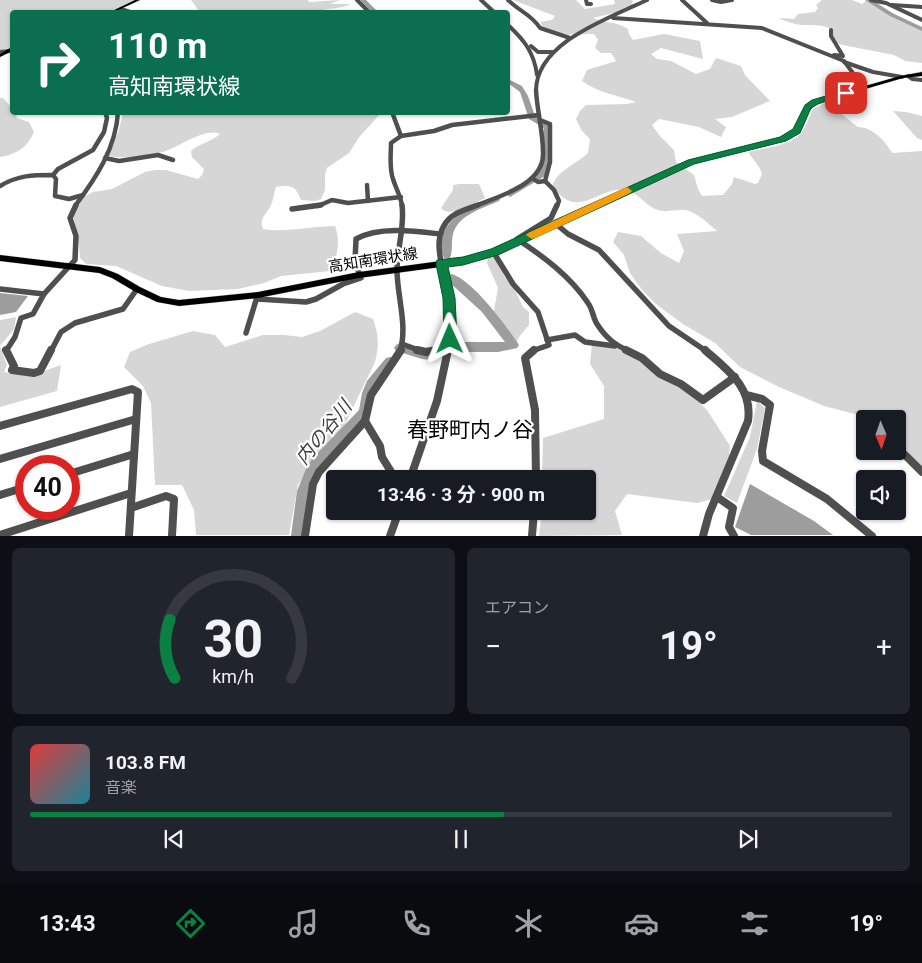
<!DOCTYPE html>
<html lang="ja">
<head>
<meta charset="utf-8">
<style>
	:root { --surface:#171b24; --page:#20242c; --text:#f1f3f6; --muted:#9ea1a6; --line:#363941; --accent:#0b8043 }
	body { margin:0; font-family:Roboto,"Noto Sans JP",sans-serif; background:var(--page); color:var(--text); height:100vh; display:flex; flex-direction:column; font-size:19px; white-space:nowrap }
	* { box-sizing:border-box; margin:0 }
	p { font-size:16px; color:var(--muted) }
	.icon { flex:none; width:28px; height:28px; fill:none; stroke:currentColor; stroke-width:2; stroke-linecap:round; stroke-linejoin:round }
	.map { position:relative; height:536px; overflow:hidden }
	.drawer { display:flex; flex-direction:column; gap:12px; padding:12px; background:#0d0f14; flex:1 }
	.drawer>* { flex:none }
	.guide { position:absolute; left:10px; top:10px; width:500px; height:105px; border-radius:5px; box-shadow:0 1px 4px #0004; background:#0b6e4f; color:#fff; overflow:hidden }
	.needle { width:32px; rotate:178deg }
	.buttons { position:absolute; left:856px; top:410px; display:grid; gap:10px }
	.buttons a { display:grid; place-items:center; width:50px; height:50px; border-radius:5px; background:var(--surface); box-shadow:0 1px 4px #0004; font-size:25px }
	.speed { position:absolute; left:15px; top:455px; display:flex; gap:10px; font-size:25px; font-weight:700; text-align:center }
	.speed>* { display:grid; place-content:center; width:65px; height:65px; border-radius:50%; background:var(--surface); box-shadow:0 1px 4px #0004; line-height:1 }
	.speed .limit { border:8px solid #d22; background:#fff; color:#111 }
	.pin { position:absolute; display:grid; place-items:center; width:42px; height:42px; color:#fff; margin:-21px; border-radius:10px; box-shadow:0 2px 8px #0006 }
	.me { position:absolute; width:55px; margin:-28px; rotate:359deg; stroke-linejoin:round; filter:drop-shadow(0 0 4px #0008) }
	.turn { display:flex; align-items:center; gap:18px; height:105px; padding:0 15px; font-size:22px }
	.turn .icon { width:65px; height:65px; stroke-width:2.5 }
	.turn b { display:block; font-size:35px; line-height:42px }
	.big { font-size:38px; font-weight:700; line-height:1.1 }
	.drawer .card { flex:1; display:flex; flex-direction:column; justify-content:center; gap:8px; min-width:0; padding:0 18px; border-radius:8px; background:var(--page) }
	.drawer .dial { align-items:center; gap:0 }
	.dial svg { height:130px; overflow:visible; fill:none; stroke:var(--line); stroke-width:7; stroke-linecap:round; text-anchor:middle }
	.dial text { fill:var(--text); stroke:none }
	.song { display:flex; align-items:center; gap:15px }
	.cover { width:60px; height:60px; border-radius:8px; background:linear-gradient(135deg,hsl(0 70% 55%),hsl(190 70% 35%)) }
	.played { height:5px; border-radius:2px; background:linear-gradient(90deg,var(--accent) 55%,var(--line) 55%) }
	.keys { display:flex; justify-content:space-around; direction:ltr }
	.heat { display:flex; justify-content:space-between; align-items:center; font-size:28px; direction:ltr }
	.drawer .tiles { flex:1; display:grid; gap:12px; grid-template-columns:1fr 1fr }
	.card:last-child { grid-column:span 2 }
	.trip { position:absolute; left:326px; top:470px; width:270px; height:50px; border-radius:5px; background:var(--surface); box-shadow:0 1px 4px #0004; font-weight:700; line-height:50px; text-align:center }
	.menu { display:flex; height:80px; justify-content:space-around; align-items:center; background:#090b0e; color:var(--muted) }
	.menu .icon { width:35px; height:35px }
	.menu .selected { color:var(--accent) }
	.menu b { font-size:22px; color:var(--text) }
	.map>svg:first-child { display:block }
	.green { fill:#d6d6d6 }
	.water { fill:#9d9d9d }
	.lines { fill:none; stroke-linecap:round; stroke-linejoin:round }
	.river { fill:#9d9d9d; fill-rule:evenodd }
	.major-casing { stroke:#dbdbdb; stroke-width:1 }
	.minor-far3 { stroke:#4f4f4f; stroke-width:4 }
	.minor-far2 { stroke:#4f4f4f; stroke-width:4.5 }
	.minor-far1 { stroke:#4f4f4f; stroke-width:5.5 }
	.minor { stroke:#4f4f4f; stroke-width:8 }
	.major { fill:#000; fill-rule:evenodd }
	.route { fill:#0b8043; stroke:#07532c }
	.slow { fill:#f59e0b }
	.labels { text-anchor:middle; stroke-width:4.5; stroke-linejoin:round; paint-order:stroke }
	.street-label { font-size:15px; fill:#000; stroke:#fff }
	.near-water-label { font-size:19px; font-style:italic; fill:#3e3e3e; stroke:#fff }
	.near-quarter-label { font-size:21px; fill:#000; stroke:#fff }
</style>
</head>
<body>
<div class="map">
<svg width="922" height="536" viewBox="0 0 922 536">
	<rect width="100%" height="100%" fill="#fff"/>
	<g class="green">
		<path d="M 0,0 L 135,0 L 108,12 L 12,12 L 12,47 L 0,51 Z"/>
		<path d="M 191,0 L 309,0 L 308,2 L 340,0 L 330,4 L 351,4 C 340,10 327,7 317,12 L 200,12 Z"/>
		<path d="M 513,0 L 576,0 L 585,9 L 615,4 L 614,0 L 633,0 L 631,6 L 618,12 L 593,18 C 606,24 616,21 628,29 L 629,34 L 633,40 L 664,34 L 700,41 L 703,59 L 661,48 L 651,54 L 657,59 L 671,61 L 696,74 L 710,69 L 716,58 L 741,66 L 745,75 L 770,101 L 732,117 L 715,119 L 726,127 L 721,137 L 699,127 L 659,119 L 652,125 L 660,136 L 674,150 L 676,162 L 694,175 L 698,189 L 702,196 L 723,195 L 732,184 L 734,177 L 755,184 L 758,183 L 762,174 L 759,167 L 748,152 C 763,148 792,146 802,132 C 807,125 809,117 812,110 L 826,102 L 858,127 C 872,127 886,141 892,153 L 922,151 L 922,468 L 909,454 L 898,438 L 898,419 L 874,419 L 824,406 L 779,387 L 740,367 L 715,343 L 683,324 L 657,305 L 642,290 L 630,273 L 624,255 L 613,242 L 618,232 L 641,236 L 661,253 L 679,263 L 684,251 L 677,234 L 717,231 C 709,224 695,211 685,210 C 676,209 666,213 658,210 C 647,207 639,194 629,191 C 600,182 580,224 552,186 C 559,169 575,165 588,153 L 590,139 L 582,131 L 576,119 L 580,111 L 586,105 L 627,104 L 636,102 C 619,96 596,92 582,81 L 587,70 L 616,61 L 611,53 L 601,53 L 595,48 L 598,40 L 594,34 L 557,35 L 542,30 L 541,22 L 552,20 L 555,16 Z"/>
		<path d="M 822,0 L 852,0 L 862,4 L 866,1 L 871,2 L 922,28 L 922,63 L 905,61 L 894,55 L 843,45 L 835,43 L 832,36 L 833,30 C 823,24 813,25 801,25 C 794,24 785,21 778,18 L 794,19 L 798,14 L 815,12 L 818,8 L 816,5 Z"/>
		<path d="M 0,98 L 3,98 L 12,108 L 12,112 L 15,113 L 17,118 L 29,122 L 34,132 C 27,148 17,154 0,157 Z"/>
		<path d="M 893,111 L 906,112 L 922,116 L 922,140 L 917,138 Z"/>
		<path d="M 123,113 L 381,113 L 360,136 L 349,153 L 327,168 L 325,174 L 325,190 L 321,199 L 315,201 L 301,200 C 295,185 291,185 276,187 C 274,193 273,202 270,207 C 265,216 259,218 263,229 C 285,233 312,226 335,226 C 341,242 337,256 331,271 L 281,276 L 264,283 L 238,289 L 189,291 L 162,286 L 116,266 L 86,264 L 80,258 L 79,245 L 73,214 L 82,198 L 93,192 L 112,189 L 145,172 L 155,170 L 166,170 L 198,179 L 202,175 L 204,169 L 192,157 L 191,151 C 198,144 211,142 220,134 C 205,127 179,147 163,152 C 146,156 125,159 108,156 L 118,133 Z"/>
		<path d="M 459,184 L 479,184 L 485,198 C 474,203 450,219 441,208 L 453,190 L 453,185 Z"/>
		<path d="M 488,258 L 495,258 L 502,265 L 504,276 L 512,284 L 523,307 L 529,312 L 529,325 L 519,337 L 515,346 L 493,316 L 498,288 L 487,263 Z"/>
		<path d="M 355,312 L 373,319 C 379,335 379,346 375,362 L 336,443 L 313,462 L 298,485 L 289,535 L 196,535 L 194,510 L 182,485 L 155,485 L 151,403 L 143,386 L 124,367 L 130,352 L 149,344 L 193,331 L 215,335 L 225,347 L 263,335 L 284,335 L 302,337 L 320,331 Z"/>
		<path d="M 16,317 L 14,329 L 0,346 L 7,365 L 4,372 L 30,376 L 61,365 L 57,391 L 0,407 L 0,320 Z"/>
		<path d="M 592,343 L 610,345 L 634,355 L 691,393 L 707,410 L 730,446 L 729,456 L 712,499 L 697,503 L 627,494 L 615,511 L 622,535 L 539,536 L 542,511 L 588,511 L 588,479 L 542,479 L 543,438 L 604,419 L 604,386 L 590,364 Z"/>
		<path d="M 757,401 L 765,408 L 757,449 L 737,503 L 724,496 L 750,437 Z"/>
	</g>
	<g class="water">
		<path d="M 0,293 L 28,296 L 16,312 L 0,315 Z"/>
		<path d="M 750,484 L 814,521 L 833,535 L 751,535 L 735,527 Z"/>
	</g>
	<g class="lines">
		<g class="river">
			<path d="M 360,0 L 366,0 L 378,12 L 372,12 Z"/>
			<path d="M 865,0 L 872,0 L 894,14 L 922,27 L 922,31 L 890,16 Z"/>
			<path d="M 508,79 L 522,86 L 528,96 L 535,116 L 552,127 L 550,163 L 545,176 L 510,197 L 506,194 L 507,192 L 537,174 L 541,163 L 544,128 L 529,119 L 520,92 L 508,83 Z"/>
			<path d="M 496,196 L 500,199 L 499,201 C 483,208 458,215 453,234 C 451,242 453,251 450,258 L 444,258 C 430,224 471,204 496,196 Z"/>
			<path d="M 452,274 C 473,281 504,323 517,342 L 519,345 L 517,348 L 498,352 L 452,352 L 442,357 L 431,360 L 422,359 L 396,351 L 394,348 L 396,345 L 400,343 L 431,350 L 462,342 L 505,342 L 482,312 L 448,281 L 447,278 L 448,275 Z"/>
			<path d="M 390,357 L 394,358 L 396,362 L 376,388 L 369,417 L 322,469 C 309,490 309,512 305,536 L 291,536 L 297,491 L 306,469 L 312,459 L 359,410 L 362,393 L 367,381 L 386,358 Z"/>
		</g>
		<defs>
			<g id="major">
				<path d="M 135,0 L 140,0 L 114,12 L 110,12 Z"/>
				<path d="M 10,48 L 12,48 L 12,51 L 0,57 L 0,54 Z"/>
				<path d="M 922,72 L 922,76 L 903,78 L 817,103 L 807,113 L 803,126 L 794,136 L 772,144 L 717,157 L 677,169 L 497,255 L 463,264 L 359,278 L 258,298 L 179,306 L 157,302 L 134,291 L 112,278 L 99,273 L 0,261 L 0,255 L 100,267 L 118,274 L 140,287 L 161,297 L 179,300 L 258,292 L 359,272 L 463,258 L 492,251 L 516,240 L 673,167 L 714,154 L 768,142 L 790,134 L 797,126 L 802,111 L 813,101 L 900,76 Z"/>
			</g>
		</defs>
		<use href="#major" class="major-casing"/>
		<g class="minor-far3">
			<path d="M 357,0 L 369,12"/>
			<path d="M 481,0 L 494,12"/>
			<path d="M 508,0 C 519,11 532,15 540,28 L 570,38"/>
			<path d="M 586,0 L 587,4 L 591,4"/>
			<path d="M 682,0 L 707,23"/>
			<path d="M 712,0 L 721,2 L 732,0"/>
			<path d="M 871,0 L 886,3 L 922,20"/>
			<path d="M 892,5 L 922,7"/>
			<path d="M 121,9 L 130,12"/>
			<path d="M 613,18 L 762,28 L 844,61 L 864,88"/>
			<path d="M 508,25 C 524,40 534,52 537,75"/>
			<path d="M 831,30 L 831,36 L 843,56 L 834,55"/>
			<path d="M 531,46 L 538,52 L 552,52"/>
			<path d="M 0,52 L 9,51"/>
			<path d="M 844,62 L 873,72 L 902,77"/>
			<path d="M 908,76 L 912,79 L 922,80"/>
			<path d="M 536,91 C 536,42 610,18 647,0"/>
		</g>
		<g class="minor-far2">
			<path d="M 392,112 L 401,136"/>
			<path d="M 105,158 L 119,161 L 158,155 L 173,160"/>
			<path d="M 53,175 L 58,169 L 93,150 L 104,132 L 107,118 L 105,112"/>
			<path d="M 532,178 L 538,182 L 545,181 L 550,162 L 550,124 L 540,120"/>
			<path d="M 545,181 L 554,190 L 559,201 L 557,206"/>
			<path d="M 367,185 L 368,201"/>
			<path d="M 0,186 C 18,175 33,175 53,175 L 56,179 L 55,196 L 69,199 L 83,195"/>
			<path d="M 75,206 C 96,178 116,148 118,112"/>
			<path d="M 318,206 L 332,200 L 348,203 L 401,197"/>
			<path d="M 402,206 C 401,196 396,189 393,179 C 389,168 391,155 391,143 L 401,136 L 434,131 L 452,125 L 539,115"/>
			<path d="M 475,206 C 500,196 545,184 543,152 C 543,131 537,111 536,90"/>
		</g>
		<g class="minor-far1">
			<path d="M 557,205 L 551,218 L 517,239 C 544,257 570,276 588,303 C 593,310 593,318 597,324 C 606,338 615,345 629,351"/>
			<path d="M 292,209 L 321,205"/>
			<path d="M 556,224 L 568,234 L 599,250 L 669,326 L 706,351"/>
			<path d="M 494,253 L 513,284 L 538,312 L 549,345 L 532,351"/>
			<path d="M 0,289 L 44,294 L 75,260 L 76,236 L 70,218 L 76,205"/>
			<path d="M 257,299 L 306,302 L 316,299 L 343,284 L 361,278 L 355,262 L 356,239 C 379,226 415,231 440,234"/>
			<path d="M 246,333 L 257,297"/>
			<path d="M 547,340 L 575,335 L 585,342 L 615,346"/>
			<path d="M 402,344 L 421,351"/>
			<path d="M 6,351 L 15,337 L 21,318 L 33,314 L 44,294"/>
			<path d="M 51,351 L 61,332 L 75,323 L 123,309 L 137,289"/>
			<path d="M 400,351 C 408,326 397,296 397,270 C 397,248 405,227 402,205"/>
			<path d="M 433,351 L 450,345"/>
			<path d="M 448,351 C 450,334 451,316 449,298 C 446,273 427,238 451,217 C 458,211 470,208 478,205"/>
		</g>
		<g class="minor">
			<path d="M 6,350 L 14,366 L 12,370 L 34,373 L 40,371 L 51,350"/>
			<path d="M 417,350 L 426,352 L 437,350"/>
			<path d="M 534,350 L 525,358 L 535,410 L 536,479"/>
			<path d="M 626,350 L 642,358 L 660,374 L 681,384 L 703,400 L 735,377"/>
			<path d="M 746,395 L 762,399 L 770,405 L 762,451 L 763,461 L 827,499 L 872,536"/>
			<path d="M 365,421 L 380,446 L 382,457 L 393,475 L 411,476"/>
			<path d="M 0,426 L 132,389 L 138,392 L 129,536"/>
			<path d="M 898,448 L 922,472"/>
			<path d="M 0,459 L 136,419"/>
			<path d="M 69,474 L 134,454"/>
			<path d="M 410,479 L 437,401 L 448,350"/>
			<path d="M 0,495 L 26,487"/>
			<path d="M 717,497 L 733,508 L 729,527 L 734,536"/>
			<path d="M 131,508 L 166,496 L 174,499 L 172,536"/>
			<path d="M 0,535 L 131,493"/>
			<path d="M 305,536 L 313,484 L 319,472 L 365,421 L 371,395 L 401,350"/>
			<path d="M 390,536 L 399,511"/>
			<path d="M 532,536 L 534,511"/>
			<path d="M 703,536 L 709,514 L 748,421 C 753,387 727,370 705,350"/>
		</g>
		<use href="#major" class="major"/>
	</g>
	<path class="route" d="M 843,91 L 850,93 L 818,104 L 811,108 L 800,133 L 786,141 L 694,164 L 498,255 L 463,265 L 448,267 L 455,298 L 457,339 L 455,343 L 450,345 L 446,343 L 444,339 L 443,298 L 436,264 L 437,260 L 463,257 L 491,249 L 688,160 L 780,137 L 793,129 L 805,105 L 812,100 Z"/>
	<path class="slow" d="M 627,187 L 632,191 L 630,193 L 536,238 L 532,239 L 526,235 L 528,233 Z"/>
	<g class="labels">
		<g class="street-label">
			<text transform="translate(373 260) rotate(-9)" y="5">高知南環状線</text>
		</g>
		<g class="near-water-label">
			<text transform="translate(323 432) rotate(-51)" y="7">内の谷川</text>
		</g>
		<g class="near-quarter-label">
			<text x="470" y="437">春野町内ノ谷</text>
		</g>
	</g>
</svg>
<div class="buttons">
<a><svg class="needle" viewBox="-14 -14 28 28"><path d="M0-13l5 13h-10z" fill="#e53935"/><path d="M0 13l5-13h-10z" fill="#9ea1a6"/></svg></a>
<a><svg class="icon" aria-label="sound" viewBox="0 0 24 24"><path d="M4 9h4l5-4v14l-5-4H4zM17 9q2 3 0 6"/></svg></a>
</div>
<div class="speed"><div class="limit">40</div></div>
<div class="pin" style="left:846px;top:93px;background:#d93025"><svg class="icon" aria-label="arrive" viewBox="0 0 24 24"><path d="M6 21V4h12l-3 4 3 4H6"/></svg></div>
<svg class="me" style="left:450px;top:339px" viewBox="-20 -20 40 40"><path d="M0-17L14 15 0 8-14 15z" fill="#0b8043" stroke="#fff" stroke-width="4"/></svg>
<div class="trip">13:46 · 3 分 · 900 m</div>
<div class="guide">
<div class="turn"><svg class="icon" aria-label="right" viewBox="0 0 24 24"><path d="M7 20v-9h11M14 6l5 5-5 5"/></svg><div><b>110 m</b>高知南環状線</div></div>
</div>
</div>
<section class="drawer">
<div class="tiles">
<div class="card dial"><svg viewBox="0 0 100 80">
<path d="M14 69A42 42 0 1 1 86 69"/>
<path d="M14 69A42 42 0 0 1 11 33" stroke="#0b8043"/>
<text x="50" y="56" font-size="32" font-weight="700">30</text>
<text x="50" y="72" font-size="11">km/h</text>
</svg></div>
<div class="card"><p>エアコン</p>
<div class="heat"><a>−</a><b class="big">19°</b><a>+</a></div>
</div>
<div class="card">
<div class="song"><i class="cover"></i><div><b>103.8 FM</b><p>音楽</p></div></div>
<div class="played"></div>
<div class="keys"><svg class="icon" aria-label="previous" viewBox="0 0 24 24"><path d="M18 5L8 12l10 7zM5 5v14"/></svg><svg class="icon" aria-label="pause" viewBox="0 0 24 24"><path d="M8 5v14M16 5v14"/></svg><svg class="icon" aria-label="next" viewBox="0 0 24 24"><path d="M6 5l10 7-10 7zM19 5v14"/></svg></div>
</div>
</div>
</section>
<nav class="menu">
<b>13:43</b>
<svg class="icon selected" aria-label="directions" viewBox="0 0 24 24"><path d="M12 3l9 9-9 9-9-9zM9 14v-3h6M13 9l2 2-2 2"/></svg>
<svg class="icon" aria-label="music" viewBox="0 0 24 24"><path d="M9 18V5l10-2v13"/><circle cx="6" cy="18" r="3"/><circle cx="16" cy="16" r="3"/></svg>
<svg class="icon" aria-label="phone" viewBox="0 0 24 24"><path d="M5 4h4l2 5-3 2q2 4 5 5l2-3 5 2v4C11 20 4 13 5 4z"/></svg>
<svg class="icon" aria-label="climate" viewBox="0 0 24 24"><path d="M12 3v18M4 7l16 10M4 17L20 7"/></svg>
<svg class="icon" aria-label="car" viewBox="0 0 24 24"><path d="M5 17H2v-5l4-1 3-4h7l3 4 3 1v5h-3M9 17h6M6 11h13"/><circle cx="7" cy="17" r="2"/><circle cx="17" cy="17" r="2"/></svg>
<svg class="icon" aria-label="filters" viewBox="0 0 24 24"><path d="M4 7h16M4 17h16"/><circle cx="9" cy="7" r="2"/><circle cx="15" cy="17" r="2"/></svg>
<b>19°</b>
</nav>
</body>
</html>
